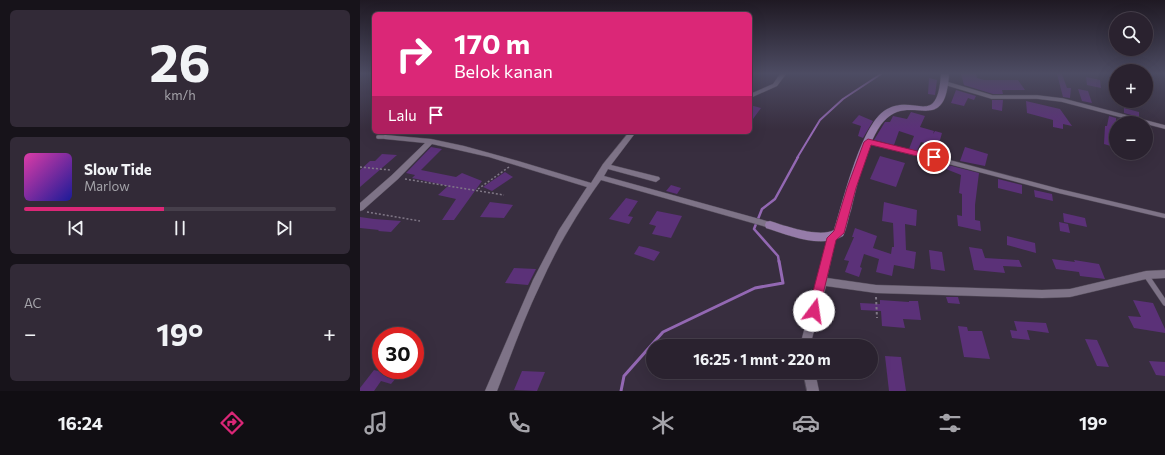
<!DOCTYPE html>
<html lang="id">
<head>
<meta charset="utf-8">
<style>
	:root { --surface:#2a222f; --page:#322a37; --text:#f1f3f6; --muted:#a5a4aa; --line:#463f4b; --accent:#db2777 }
	body { margin:0; font-family:Commissioner,sans-serif; background:var(--page); color:var(--text); height:100vh; display:flex; flex-direction:column; font-size:15px; white-space:nowrap }
	* { box-sizing:border-box; margin:0 }
	p { font-size:13px; color:var(--muted) }
	.icon { flex:none; width:22px; height:22px; fill:none; stroke:currentColor; stroke-width:2; stroke-linecap:round; stroke-linejoin:round }
	.map { position:relative; flex:1; overflow:hidden }
	.side { display:flex; flex-direction:column; gap:10px; padding:10px; background:#17131a; width:360px }
	.side>* { flex:none }
	.banner { position:absolute; left:12px; top:12px; width:380px; height:122px; border-radius:6px; box-shadow:0 4px 16px #0002,0 0 0 1px var(--line); background:#db2777; color:#fff; overflow:hidden }
	.tools { position:absolute; left:749px; top:12px; display:grid; gap:8px }
	.tools a { display:grid; place-items:center; width:44px; height:44px; border-radius:50%; background:var(--surface); box-shadow:0 4px 16px #0002,0 0 0 1px var(--line); font-size:20px }
	.speed { position:absolute; left:12px; top:327px; display:flex; gap:8px; font-size:20px; font-weight:700; text-align:center }
	.speed>* { display:grid; place-content:center; width:52px; height:52px; border-radius:50%; background:var(--surface); box-shadow:0 4px 16px #0002,0 0 0 1px var(--line); line-height:1 }
	.speed .limit { border:6px solid #d22; background:#fff; color:#111 }
	.pin { position:absolute; display:grid; place-items:center; width:34px; height:34px; color:#fff; margin:-17px; border:2px solid #fff; border-radius:50%; box-shadow:0 1px 4px #0007 }
	.me { position:absolute; width:44px; margin:-22px; rotate:14deg; stroke-linejoin:round; filter:drop-shadow(0 0 3px #0008) }
	.turn { display:flex; align-items:center; gap:14px; height:84px; padding:0 16px; font-size:18px }
	.turn .icon { width:52px; height:52px; stroke-width:2.5 }
	.turn b { display:block; font-size:28px; line-height:34px }
	.then { display:flex; align-items:center; height:38px; padding:0 16px; background:#0003; gap:8px; font-size:15px }
	.big { font-size:30px; font-weight:700; line-height:1.1 }
	.side .card { flex:1; display:flex; flex-direction:column; justify-content:center; gap:6px; min-width:0; padding:0 14px; border-radius:6px; background:var(--page) }
	.side .dial { align-items:center; gap:0 }
	.dial b { font-size:52px; line-height:1 }
	.song { display:flex; align-items:center; gap:12px }
	.cover { width:48px; height:48px; border-radius:6px; background:linear-gradient(135deg,hsl(320 70% 55%),hsl(240 70% 35%)) }
	.played { height:4px; border-radius:2px; background:linear-gradient(90deg,var(--accent) 45%,var(--line) 45%) }
	.keys { display:flex; justify-content:space-around; direction:ltr }
	.heat { display:flex; justify-content:space-between; align-items:center; font-size:22px; direction:ltr }
	.trip { position:absolute; left:286px; top:339px; width:232px; height:40px; border-radius:20px; background:var(--surface); box-shadow:0 4px 16px #0002,0 0 0 1px var(--line); font-weight:700; line-height:40px; text-align:center }
	.tab-bar { display:flex; height:64px; justify-content:space-around; align-items:center; background:#110e13; color:var(--muted) }
	.tab-bar .icon { width:28px; height:28px }
	.tab-bar .current { color:var(--accent) }
	.tab-bar b { font-size:18px; color:var(--text) }
	main { display:flex; flex:1; min-height:0 }
	.map>svg:first-child { display:block }
	.lines { fill:none; stroke-linecap:round; stroke-linejoin:round }
	.stream-far2 { stroke:#9368b3; stroke-width:2 }
	.stream-far1 { stroke:#9368b3; stroke-width:2.5 }
	.stream { stroke:#9368b3; stroke-width:3 }
	.building { fill:#5b3178 }
	.lane-far2-casing { stroke:#554d5b; stroke-width:4.5 }
	.lane-far1-casing { stroke:#554d5b; stroke-width:5 }
	.lane-casing { stroke:#554d5b; stroke-width:6 }
	.street-casing { stroke:#554d5b; stroke-width:1 }
	.secondary-casing { stroke:#554d5b; stroke-width:1 }
	.path-far1 { stroke:#807887; stroke-width:1.5; stroke-dasharray:2 2; stroke-linecap:butt }
	.path { stroke:#807887; stroke-width:2; stroke-dasharray:2.5 2.5; stroke-linecap:butt }
	.lane-far2 { stroke:#7e7387; stroke-width:3.5 }
	.lane-far1 { stroke:#7e7387; stroke-width:4 }
	.lane { stroke:#7e7387; stroke-width:5 }
	.street { fill:#7e7387; fill-rule:evenodd }
	.secondary { fill:#967ca9; fill-rule:evenodd }
	.route { fill:#db2777; stroke:#8e194d }
</style>
</head>
<body>
<main>
<section class="side">
<div class="card dial"><b>26</b><p>km/h</p></div>
<div class="card">
<div class="song"><i class="cover"></i><div><b>Slow Tide</b><p>Marlow</p></div></div>
<div class="played"></div>
<div class="keys"><svg class="icon" aria-label="previous" viewBox="0 0 24 24"><path d="M18 5L8 12l10 7zM5 5v14"/></svg><svg class="icon" aria-label="pause" viewBox="0 0 24 24"><path d="M8 5v14M16 5v14"/></svg><svg class="icon" aria-label="next" viewBox="0 0 24 24"><path d="M6 5l10 7-10 7zM19 5v14"/></svg></div>
</div>
<div class="card"><p>AC</p>
<div class="heat"><a>−</a><b class="big">19°</b><a>+</a></div>
</div>
</section>
<div class="map">
<svg width="805" height="391" viewBox="0 0 805 391">
	<rect width="100%" height="100%" fill="#382e3f"/>
	<g class="lines">
		<path class="stream-far2" d="M 437,158 L 460,120 L 483,99 L 521,74"/>
		<path class="stream-far1" d="M 419,262 L 418,256 L 394,229 L 402,209 L 415,199 L 438,157"/>
		<path class="stream" d="M 261,391 L 264,376 L 303,332 L 395,288 L 423,283 L 419,261"/>
	</g>
	<g class="building">
		<path d="M 601,74 L 616,74 L 617,78 L 624,80 L 658,80 L 665,90 L 642,90 L 643,94 L 633,94 L 604,85 Z"/>
		<path d="M 697,74 L 702,74 L 707,88 L 711,88 L 710,98 L 703,97 Z"/>
		<path d="M 726,77 L 740,80 L 741,88 L 727,85 Z"/>
		<path d="M 569,78 L 577,80 L 575,95 L 568,94 Z"/>
		<path d="M 718,89 L 728,91 L 732,103 L 722,101 Z"/>
		<path d="M 596,90 L 616,96 L 614,100 L 608,98 L 604,106 L 591,103 Z"/>
		<path d="M 632,100 L 643,100 L 642,111 L 632,109 Z"/>
		<path d="M 666,101 L 700,109 L 712,126 L 703,124 L 703,129 L 693,127 L 693,120 L 667,113 Z"/>
		<path d="M 390,105 L 401,108 L 390,123 Z"/>
		<path d="M 764,108 L 779,112 L 779,117 L 764,113 Z"/>
		<path d="M 551,112 L 565,116 L 560,127 L 574,131 L 573,134 L 575,131 L 582,133 L 578,147 L 561,142 L 557,151 L 549,149 L 554,136 L 539,131 L 534,145 L 514,140 L 525,122 L 530,122 L 533,116 L 547,119 Z"/>
		<path d="M 499,115 L 513,121 L 503,138 L 498,136 L 501,126 L 492,123 Z"/>
		<path d="M 749,116 L 756,118 L 756,133 L 754,132 L 754,147 L 744,144 L 745,126 L 747,126 Z"/>
		<path d="M 71,147 L 82,149 L 61,170 L 96,177 L 102,173 L 122,181 L 94,220 L 82,220 L 96,199 L 78,195 L 88,186 L 52,178 L 57,173 L 55,175 L 46,173 Z"/>
		<path d="M 605,147 L 628,154 L 625,166 L 600,161 Z"/>
		<path d="M 22,154 L 37,155 L 0,187 L 0,170 L 10,161 L 15,161 Z"/>
		<path d="M 520,156 L 545,163 L 536,187 L 510,179 Z"/>
		<path d="M 588,165 L 619,173 L 615,205 L 615,220 L 620,221 L 621,231 L 598,226 L 597,215 L 602,216 L 602,194 L 599,193 L 601,175 L 586,169 Z"/>
		<path d="M 145,172 L 153,177 L 132,191 L 123,187 Z"/>
		<path d="M 638,179 L 662,185 L 662,194 L 638,188 Z"/>
		<path d="M 311,185 L 321,188 L 317,194 L 306,191 Z"/>
		<path d="M 674,190 L 692,194 L 693,201 L 675,197 Z"/>
		<path d="M 266,198 L 278,201 L 268,216 L 273,217 L 269,224 L 249,219 Z"/>
		<path d="M 130,202 L 153,205 L 144,218 L 120,217 Z"/>
		<path d="M 524,202 L 557,210 L 556,226 L 545,224 L 546,250 L 556,252 L 554,269 L 534,265 L 532,276 L 516,272 L 519,259 L 504,254 L 500,267 L 502,268 L 499,277 L 485,272 L 489,261 L 484,260 L 494,237 L 492,237 L 495,228 L 517,236 L 513,248 L 531,254 L 532,247 L 534,247 L 533,223 L 522,221 Z"/>
		<path d="M 297,211 L 322,216 L 311,238 L 292,234 L 296,226 L 289,224 Z"/>
		<path d="M 703,213 L 725,218 L 727,227 L 704,222 Z"/>
		<path d="M 0,217 L 14,219 L 41,221 L 31,232 L 18,231 L 19,230 L 0,228 Z"/>
		<path d="M 699,222 L 708,224 L 710,233 L 700,231 Z"/>
		<path d="M 647,236 L 675,243 L 676,253 L 647,245 Z"/>
		<path d="M 279,246 L 288,248 L 300,252 L 294,261 L 274,254 Z"/>
		<path d="M 609,247 L 622,249 L 625,258 L 659,260 L 662,267 L 643,266 L 645,273 L 614,270 Z"/>
		<path d="M 569,250 L 582,252 L 585,271 L 571,269 Z"/>
		<path d="M 692,259 L 715,262 L 714,260 L 739,264 L 745,279 L 720,276 L 719,272 L 696,269 Z"/>
		<path d="M 154,268 L 176,269 L 168,285 L 145,283 Z"/>
		<path d="M 586,297 L 598,297 L 600,304 L 588,303 Z"/>
		<path d="M 520,300 L 549,302 L 549,301 L 558,301 L 561,320 L 543,319 L 545,328 L 522,326 L 521,311 L 501,310 L 500,303 L 520,304 Z"/>
		<path d="M 773,300 L 793,303 L 805,329 L 805,333 L 774,328 L 768,316 L 781,317 Z"/>
		<path d="M 654,321 L 686,323 L 689,333 L 667,330 L 670,340 L 652,338 L 650,330 L 657,331 Z"/>
		<path d="M 598,326 L 607,327 L 608,331 L 622,331 L 630,359 L 604,357 Z"/>
		<path d="M 725,339 L 737,340 L 749,367 L 737,366 Z"/>
		<path d="M 525,356 L 541,357 L 546,391 L 529,391 Z"/>
		<path d="M 789,361 L 805,362 L 805,376 L 796,375 Z"/>
		<path d="M 14,370 L 30,374 L 33,370 L 41,372 L 31,384 L 21,381 L 14,391 L 0,391 L 0,388 Z"/>
		<path d="M 162,371 L 185,372 L 177,391 L 154,390 Z"/>
	</g>
	<g class="lines">
		<defs>
			<g id="lane-far2">
				<path d="M 585,83 L 632,97 L 677,97 L 702,100 L 805,127"/>
				<path d="M 18,137 L 25,137"/>
				<path d="M 508,142 L 574,158"/>
			</g>
			<path id="lane-far1" d="M 570,157 L 699,191 L 805,216"/>
			<path id="lane" d="M 786,275 L 805,303"/>
			<g id="street">
				<path d="M 420,74 L 426,74 L 417,86 L 390,98 L 390,94 L 413,84 Z"/>
				<path d="M 269,132 L 276,132 L 251,165 L 299,177 L 300,179 L 296,182 L 248,169 L 244,176 L 410,222 L 413,223 L 414,225 L 413,227 L 410,228 L 241,180 C 218,212 197,247 181,283 C 164,318 151,355 137,391 L 125,391 L 173,280 L 199,230 L 227,187 L 129,157 L 72,144 L 38,179 L 3,210 L 0,211 L 0,203 L 32,175 L 65,143 L 25,139 L 22,137 L 25,135 L 71,139 L 104,146 L 158,161 L 231,183 L 243,164 Z"/>
				<path d="M 472,234 L 475,235 L 476,237 L 467,278 L 516,285 L 682,290 L 710,289 L 786,271 L 805,270 L 805,278 L 786,279 L 710,297 L 682,298 L 516,293 L 466,286 L 450,346 L 440,346 L 468,237 L 469,235 Z"/>
				<path d="M 443,372 L 455,372 L 459,391 L 447,391 Z"/>
			</g>
			<path id="secondary" d="M 581,74 L 589,74 C 585,139 551,91 524,121 C 507,140 497,185 491,210 C 488,218 487,228 483,236 C 460,249 429,235 406,228 L 405,225 L 406,222 L 410,221 C 425,226 460,238 474,230 C 483,202 500,128 524,111 C 554,91 577,131 581,74 Z"/>
		</defs>
		<use href="#lane-far2" class="lane-far2-casing"/>
		<use href="#lane-far1" class="lane-far1-casing"/>
		<use href="#lane" class="lane-casing"/>
		<use href="#street" class="street-casing"/>
		<use href="#secondary" class="secondary-casing"/>
		<g class="path-far1">
			<path d="M 0,167 L 30,170"/>
			<path d="M 45,179 L 144,195"/>
			<path d="M 118,189 L 149,167"/>
			<path d="M 7,212 L 60,221"/>
		</g>
		<path class="path" d="M 516,297 L 517,318"/>
		<use href="#lane-far2" class="lane-far2"/>
		<use href="#lane-far1" class="lane-far1"/>
		<use href="#lane" class="lane"/>
		<use href="#street" class="street"/>
		<use href="#secondary" class="secondary"/>
	</g>
	<linearGradient id="sky" x2="0" y2="1"><stop stop-color="#1f1923"/><stop offset="0.57" stop-color="#4d4c63"/><stop offset="1" stop-color="#4d4c63" stop-opacity="0"/></linearGradient>
	<rect width="805" height="129" fill="url(#sky)"/>
	<path class="route" d="M 508,139 L 574,155 L 578,157 L 574,160 L 511,145 L 496,188 L 484,233 L 476,240 L 459,311 L 458,315 L 454,316 L 450,315 L 448,311 L 467,238 L 474,231 L 487,188 L 504,142 Z"/>
</svg>
<div class="tools">
<a><svg class="icon" aria-label="search" viewBox="0 0 24 24"><circle cx="10" cy="10" r="6"/><path d="M15 15l6 6"/></svg></a>
<a>+</a>
<a>−</a>
</div>
<div class="speed"><div class="limit">30</div></div>
<div class="pin" style="left:574px;top:157px;background:#d93025"><svg class="icon" aria-label="arrive" viewBox="0 0 24 24"><path d="M6 21V4h12l-3 4 3 4H6"/></svg></div>
<svg class="me" style="left:454px;top:311px" viewBox="-20 -20 40 40"><circle r="19" fill="#fff"/><path d="M0-13L10 11 0 6-10 11z" fill="#db2777"/></svg>
<div class="trip">16:25 · 1 mnt · 220 m</div>
<div class="banner">
<div class="turn"><svg class="icon" aria-label="right" viewBox="0 0 24 24"><path d="M7 20v-9h11M14 6l5 5-5 5"/></svg><div><b>170 m</b>Belok kanan</div></div>
<div class="then">Lalu<svg class="icon" aria-label="arrive" viewBox="0 0 24 24"><path d="M6 21V4h12l-3 4 3 4H6"/></svg></div>
</div>
</div>
</main>
<nav class="tab-bar">
<b>16:24</b>
<svg class="icon current" aria-label="directions" viewBox="0 0 24 24"><path d="M12 3l9 9-9 9-9-9zM9 14v-3h6M13 9l2 2-2 2"/></svg>
<svg class="icon" aria-label="music" viewBox="0 0 24 24"><path d="M9 18V5l10-2v13"/><circle cx="6" cy="18" r="3"/><circle cx="16" cy="16" r="3"/></svg>
<svg class="icon" aria-label="phone" viewBox="0 0 24 24"><path d="M5 4h4l2 5-3 2q2 4 5 5l2-3 5 2v4C11 20 4 13 5 4z"/></svg>
<svg class="icon" aria-label="climate" viewBox="0 0 24 24"><path d="M12 3v18M4 7l16 10M4 17L20 7"/></svg>
<svg class="icon" aria-label="car" viewBox="0 0 24 24"><path d="M5 17H2v-5l4-1 3-4h7l3 4 3 1v5h-3M9 17h6M6 11h13"/><circle cx="7" cy="17" r="2"/><circle cx="17" cy="17" r="2"/></svg>
<svg class="icon" aria-label="filters" viewBox="0 0 24 24"><path d="M4 7h16M4 17h16"/><circle cx="9" cy="7" r="2"/><circle cx="15" cy="17" r="2"/></svg>
<b>19°</b>
</nav>
</body>
</html>
